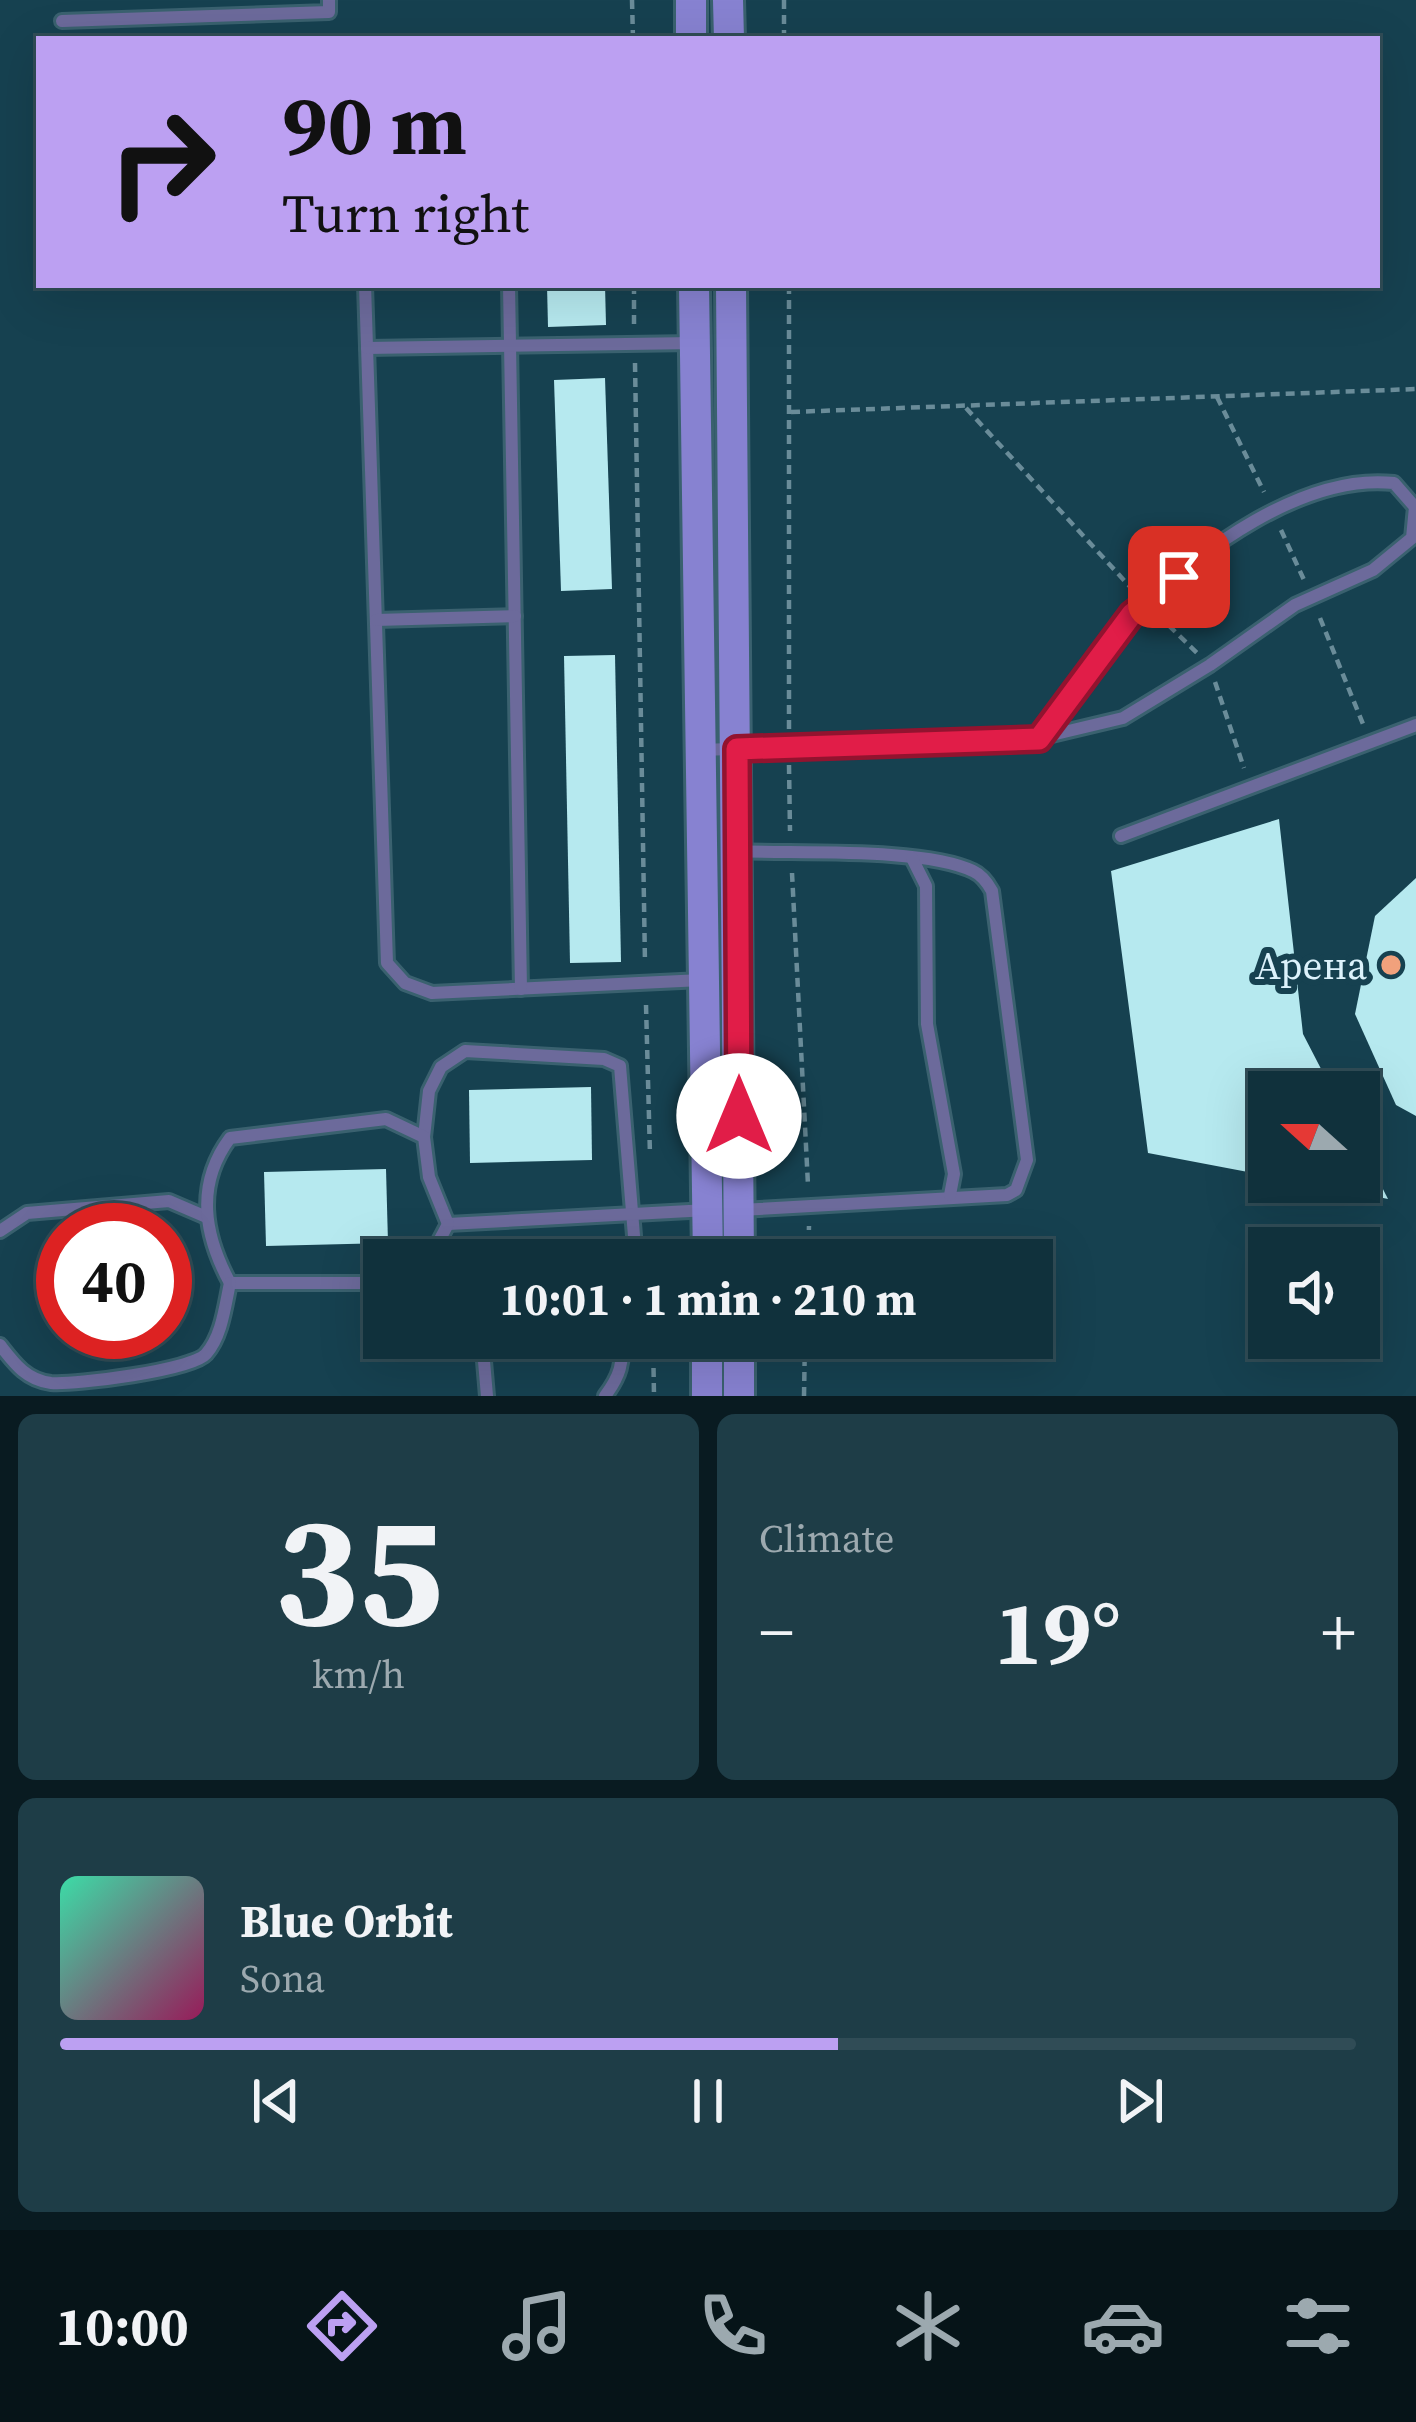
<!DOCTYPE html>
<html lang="en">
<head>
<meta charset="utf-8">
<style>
	:root { --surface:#10313c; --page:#1e3d47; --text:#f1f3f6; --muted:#9ca9af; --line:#304c56; --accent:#bca0f2 }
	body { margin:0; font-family:"Source Serif 4",serif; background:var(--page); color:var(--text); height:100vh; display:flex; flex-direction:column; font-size:45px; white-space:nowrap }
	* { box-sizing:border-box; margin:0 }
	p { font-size:39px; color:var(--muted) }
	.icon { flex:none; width:66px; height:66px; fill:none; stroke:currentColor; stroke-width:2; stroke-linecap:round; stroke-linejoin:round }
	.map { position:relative; height:1396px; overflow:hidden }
	.panel { display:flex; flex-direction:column; gap:18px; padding:18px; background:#091b21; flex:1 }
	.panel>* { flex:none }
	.guide { position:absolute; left:36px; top:36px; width:1344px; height:252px; border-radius:0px; box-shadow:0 12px 48px #0002,0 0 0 3px var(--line); background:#bca0f2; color:#111; overflow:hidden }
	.needle { width:78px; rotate:291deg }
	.controls { position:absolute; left:1248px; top:1071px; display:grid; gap:24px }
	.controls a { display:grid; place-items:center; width:132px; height:132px; border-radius:0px; background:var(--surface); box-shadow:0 12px 48px #0002,0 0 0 3px var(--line); font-size:60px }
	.speed { position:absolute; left:36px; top:1203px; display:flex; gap:24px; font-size:60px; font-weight:700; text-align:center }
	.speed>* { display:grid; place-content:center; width:156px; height:156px; border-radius:50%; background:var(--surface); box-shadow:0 12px 48px #0002,0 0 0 3px var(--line); line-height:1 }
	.speed .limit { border:18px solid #d22; background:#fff; color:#111 }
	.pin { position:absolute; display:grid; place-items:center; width:102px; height:102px; color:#fff; margin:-51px; border-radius:24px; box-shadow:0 6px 18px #0006 }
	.me { position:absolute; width:132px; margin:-66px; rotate:0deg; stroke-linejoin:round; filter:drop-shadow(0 0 9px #0008) }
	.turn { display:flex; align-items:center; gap:42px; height:252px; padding:0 48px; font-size:54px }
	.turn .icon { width:156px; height:156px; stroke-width:2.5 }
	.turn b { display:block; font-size:84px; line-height:102px }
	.big { font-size:90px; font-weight:700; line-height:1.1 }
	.panel .tile { flex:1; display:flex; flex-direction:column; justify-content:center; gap:18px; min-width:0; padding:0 42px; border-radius:18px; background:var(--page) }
	.panel .dial { align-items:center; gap:0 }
	.dial b { font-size:156px; line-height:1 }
	.song { display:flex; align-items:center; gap:36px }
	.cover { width:144px; height:144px; border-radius:18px; background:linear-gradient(135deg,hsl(160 70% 55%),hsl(330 70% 35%)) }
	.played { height:12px; border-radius:6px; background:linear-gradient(90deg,var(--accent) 60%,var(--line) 60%) }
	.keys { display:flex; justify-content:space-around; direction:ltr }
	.heat { display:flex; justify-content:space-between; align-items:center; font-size:66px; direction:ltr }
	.panel .tiles { flex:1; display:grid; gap:18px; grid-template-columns:1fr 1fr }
	.tile:last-child { grid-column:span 2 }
	.trip { position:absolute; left:363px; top:1239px; width:690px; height:120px; border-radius:0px; background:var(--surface); box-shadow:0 12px 48px #0002,0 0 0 3px var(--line); font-weight:700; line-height:120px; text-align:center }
	.menu { display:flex; height:192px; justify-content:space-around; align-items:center; background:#061418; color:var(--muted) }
	.menu .icon { width:84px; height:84px }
	.menu .current { color:var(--accent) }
	.menu b { font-size:54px; color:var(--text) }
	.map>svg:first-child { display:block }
	.building { fill:#b6e9ef }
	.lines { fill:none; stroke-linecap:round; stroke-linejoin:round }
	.lane-casing { stroke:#3a616f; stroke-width:18 }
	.secondary-casing { stroke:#3a616f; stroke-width:36 }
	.path { stroke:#6a8c99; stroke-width:4.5; stroke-dasharray:9 6; stroke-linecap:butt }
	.lane { stroke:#6c6a9b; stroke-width:12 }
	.secondary { stroke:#8782d1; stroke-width:30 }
	.route-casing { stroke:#92132f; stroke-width:30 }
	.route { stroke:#e11d48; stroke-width:21 }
	.poi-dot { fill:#f1a17c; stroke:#164150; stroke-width:4.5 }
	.labels { text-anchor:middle; stroke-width:12; stroke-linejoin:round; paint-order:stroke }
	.poi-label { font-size:39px; fill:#dcf2fb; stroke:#164150; text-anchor:end }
</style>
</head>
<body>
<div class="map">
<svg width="1416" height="1396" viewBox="0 0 1416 1396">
	<rect width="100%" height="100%" fill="#164150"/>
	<g class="building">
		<path d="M 547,285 L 605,285 L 606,325 L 548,327 Z"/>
		<path d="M 605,378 L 612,589 L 561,591 L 554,380 Z"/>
		<path d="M 615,655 L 621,962 L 570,963 L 564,656 Z"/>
		<path d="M 1279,819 L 1303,1034 L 1333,1092 L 1269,1092 L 1269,1176 L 1148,1153 L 1111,871 Z"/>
		<path d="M 1416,878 L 1416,1116 L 1396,1105 L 1355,1014 L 1375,916 Z"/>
		<path d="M 591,1087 L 592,1160 L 470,1163 L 469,1090 Z"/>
		<path d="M 1359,1142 L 1388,1199 L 1359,1193 Z"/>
		<path d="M 386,1169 L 388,1243 L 266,1246 L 264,1172 Z"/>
	</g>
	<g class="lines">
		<defs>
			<g id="lane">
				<path d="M 62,21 L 329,12 L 329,0"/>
				<path d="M 365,285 L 387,963 L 405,983 L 432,993 L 702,980"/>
				<path d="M 509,285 L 521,989"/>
				<path d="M 367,348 L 694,343"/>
				<path d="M 376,620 L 515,616"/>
				<path d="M 702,750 L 1039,738 L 1123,718 L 1210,665 L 1295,605 L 1373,570 L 1412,538 L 1415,507 L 1394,483 C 1302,473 1199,552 1135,612 C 1097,647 1068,697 1039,738"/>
				<path d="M 1121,836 L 1416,725"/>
				<path d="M 735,851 C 793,854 924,847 973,871 C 982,875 987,882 992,891 L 1027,1160 L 1016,1190 L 1007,1195 L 740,1210"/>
				<path d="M 912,858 L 926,886 L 927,1024 L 954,1174 L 950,1195"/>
				<path d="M 424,1137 L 429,1091 L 441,1067 L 465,1051 L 604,1059 L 620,1066 L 636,1260"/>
				<path d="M 448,1224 L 708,1210"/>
				<path d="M 0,1231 L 27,1213 L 169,1201 L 204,1216"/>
				<path d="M 429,1260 L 448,1224"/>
				<path d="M 384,1283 L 230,1283 C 204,1235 195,1185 230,1138 L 386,1119 L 424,1137 L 429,1177 L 448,1224"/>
				<path d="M 482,1338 L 487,1396"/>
				<path d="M 0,1345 C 14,1363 26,1380 51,1383 C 76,1385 192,1370 206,1354 C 222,1336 225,1306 230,1283"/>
				<path d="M 605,1396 C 620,1376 624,1363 621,1338"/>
			</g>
			<g id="secondary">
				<path d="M 691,0 L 691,39"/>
				<path d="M 728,0 L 729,39"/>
				<path d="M 694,285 L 708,1260"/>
				<path d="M 731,285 L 739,1260"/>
				<path d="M 739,1338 L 739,1396"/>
				<path d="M 707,1396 L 707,1338"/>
			</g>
		</defs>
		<use href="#lane" class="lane-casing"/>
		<use href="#secondary" class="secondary-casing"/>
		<g class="path">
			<path d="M 632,0 L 633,39"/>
			<path d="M 784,0 L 784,39"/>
			<path d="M 634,285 L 634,327"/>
			<path d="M 789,285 L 789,729"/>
			<path d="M 635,363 L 645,963"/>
			<path d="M 1217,397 L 1264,492"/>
			<path d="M 966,408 L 1133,590"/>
			<path d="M 791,412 L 1416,389"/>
			<path d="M 1281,530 L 1304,580"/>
			<path d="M 1158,615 L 1197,653"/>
			<path d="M 1320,618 L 1363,724"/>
			<path d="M 1215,682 L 1244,768"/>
			<path d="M 789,765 L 790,831"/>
			<path d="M 792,873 L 808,1185"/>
			<path d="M 646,1005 L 650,1155"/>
			<path d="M 808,1260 L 809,1226"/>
			<path d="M 653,1338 L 654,1396"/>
			<path d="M 804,1396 L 805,1338"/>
		</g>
		<use href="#lane" class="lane"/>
		<use href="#secondary" class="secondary"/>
	</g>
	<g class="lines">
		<defs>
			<path id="route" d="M 739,1116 L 737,749 L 1039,739 L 1132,614 L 1179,577"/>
		</defs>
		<use href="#route" class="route-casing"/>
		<use href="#route" class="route"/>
	</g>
	<circle class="poi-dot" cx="1391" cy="965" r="12"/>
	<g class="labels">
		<g class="poi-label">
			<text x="1367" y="979">Арена</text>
		</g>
	</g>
</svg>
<div class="controls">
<a><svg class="needle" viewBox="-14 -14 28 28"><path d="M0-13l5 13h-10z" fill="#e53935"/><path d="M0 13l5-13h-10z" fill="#9ca9af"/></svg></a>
<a><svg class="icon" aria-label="sound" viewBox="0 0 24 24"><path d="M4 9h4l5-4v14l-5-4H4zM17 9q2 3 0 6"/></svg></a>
</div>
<div class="speed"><div class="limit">40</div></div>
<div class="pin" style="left:1179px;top:577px;background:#d93025"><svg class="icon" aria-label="arrive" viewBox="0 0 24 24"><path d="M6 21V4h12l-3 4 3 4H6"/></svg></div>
<svg class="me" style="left:739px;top:1116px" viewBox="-20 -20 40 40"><circle r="19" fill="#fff"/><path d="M0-13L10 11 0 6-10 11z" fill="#e11d48"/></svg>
<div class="trip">10:01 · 1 min · 210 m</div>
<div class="guide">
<div class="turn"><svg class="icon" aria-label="right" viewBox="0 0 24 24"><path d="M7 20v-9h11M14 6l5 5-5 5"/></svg><div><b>90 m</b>Turn right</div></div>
</div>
</div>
<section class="panel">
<div class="tiles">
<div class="tile dial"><b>35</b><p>km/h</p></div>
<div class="tile"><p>Climate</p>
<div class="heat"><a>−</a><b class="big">19°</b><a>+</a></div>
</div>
<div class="tile">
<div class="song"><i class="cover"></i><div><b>Blue Orbit</b><p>Sona</p></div></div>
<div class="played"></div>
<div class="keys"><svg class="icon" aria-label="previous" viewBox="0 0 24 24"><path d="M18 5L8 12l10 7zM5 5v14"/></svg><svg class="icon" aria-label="pause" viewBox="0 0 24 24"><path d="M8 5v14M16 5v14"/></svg><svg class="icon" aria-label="next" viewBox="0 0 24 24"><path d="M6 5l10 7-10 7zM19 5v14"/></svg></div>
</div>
</div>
</section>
<nav class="menu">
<b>10:00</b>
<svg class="icon current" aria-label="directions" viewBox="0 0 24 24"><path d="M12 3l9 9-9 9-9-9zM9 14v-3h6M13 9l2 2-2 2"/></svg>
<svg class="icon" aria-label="music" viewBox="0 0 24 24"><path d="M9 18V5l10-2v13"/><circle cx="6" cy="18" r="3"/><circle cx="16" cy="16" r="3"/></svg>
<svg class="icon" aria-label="phone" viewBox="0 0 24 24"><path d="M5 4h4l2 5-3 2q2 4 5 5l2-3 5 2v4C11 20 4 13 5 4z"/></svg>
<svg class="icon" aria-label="climate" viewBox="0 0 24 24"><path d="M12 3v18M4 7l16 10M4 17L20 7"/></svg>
<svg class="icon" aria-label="car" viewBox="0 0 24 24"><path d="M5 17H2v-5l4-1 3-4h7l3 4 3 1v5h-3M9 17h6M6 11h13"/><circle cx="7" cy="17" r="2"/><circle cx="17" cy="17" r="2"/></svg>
<svg class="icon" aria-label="filters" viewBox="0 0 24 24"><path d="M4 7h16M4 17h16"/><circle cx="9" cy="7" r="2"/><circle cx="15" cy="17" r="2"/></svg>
</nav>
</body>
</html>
